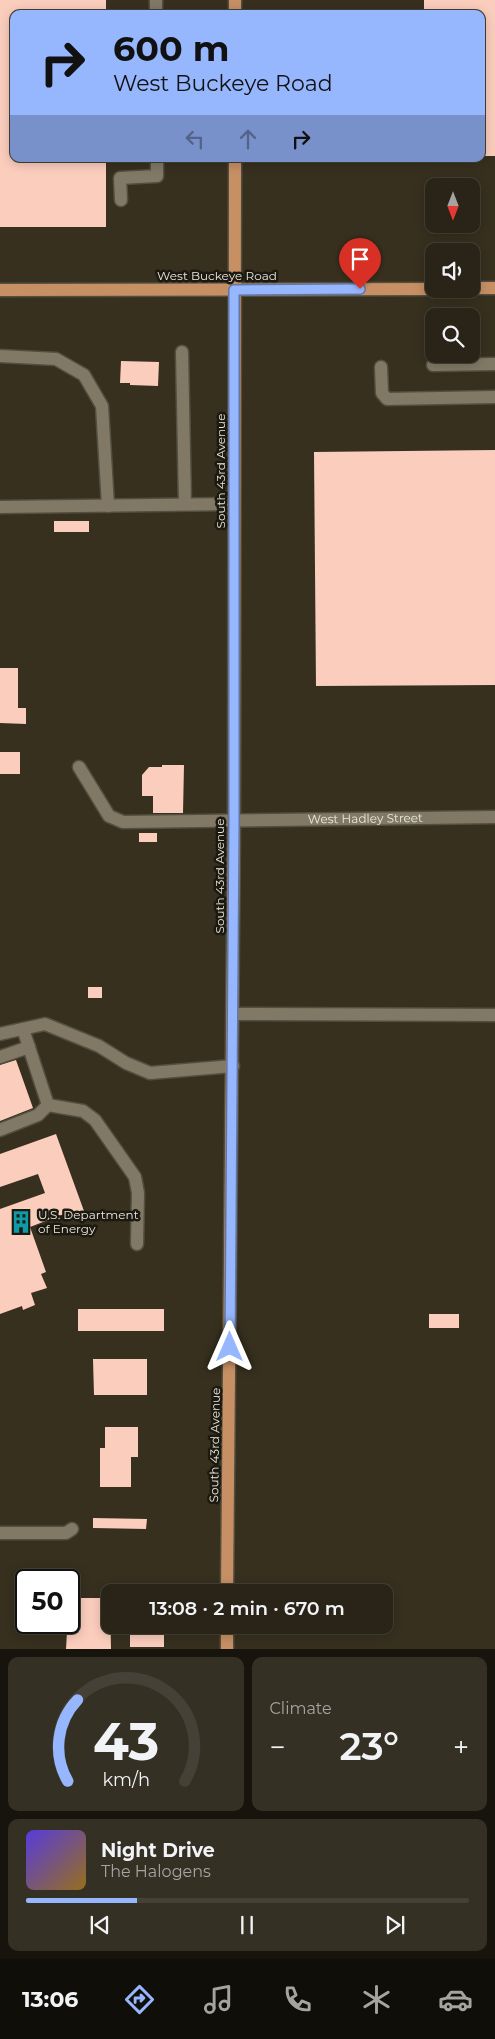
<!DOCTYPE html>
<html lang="en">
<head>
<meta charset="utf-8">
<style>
	:root { --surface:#292417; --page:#353024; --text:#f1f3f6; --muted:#a5a4a1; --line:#454136; --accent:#96b6fd }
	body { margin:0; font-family:Montserrat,sans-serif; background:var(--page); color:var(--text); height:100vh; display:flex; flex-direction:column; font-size:19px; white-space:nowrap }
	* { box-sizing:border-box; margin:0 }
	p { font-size:16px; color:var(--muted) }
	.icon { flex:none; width:28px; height:28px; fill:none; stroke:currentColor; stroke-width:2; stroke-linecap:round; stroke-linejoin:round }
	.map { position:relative; height:1649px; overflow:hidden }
	.sheet { display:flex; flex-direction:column; gap:8px; padding:8px; background:#17140d; flex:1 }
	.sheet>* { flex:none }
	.banner { position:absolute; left:10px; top:10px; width:475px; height:152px; border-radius:10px; box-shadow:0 2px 12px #0003,0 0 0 1px var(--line); background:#96b6fd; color:#111; overflow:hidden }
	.needle { width:32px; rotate:180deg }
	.controls { position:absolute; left:425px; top:178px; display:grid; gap:10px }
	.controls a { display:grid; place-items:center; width:55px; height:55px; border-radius:10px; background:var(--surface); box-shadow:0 2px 12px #0003,0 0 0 1px var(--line); font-size:25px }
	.speed { position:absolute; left:15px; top:1569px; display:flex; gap:10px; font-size:25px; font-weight:700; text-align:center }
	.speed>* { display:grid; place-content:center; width:65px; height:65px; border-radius:50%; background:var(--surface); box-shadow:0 2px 12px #0003,0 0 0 1px var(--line); line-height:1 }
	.speed .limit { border:2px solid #111; border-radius:8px; background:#fff; color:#111 }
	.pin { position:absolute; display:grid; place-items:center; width:42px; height:42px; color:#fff; margin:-51px -21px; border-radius:50% 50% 50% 0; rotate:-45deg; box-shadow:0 0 5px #0007 }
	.pin .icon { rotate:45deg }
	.me { position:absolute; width:55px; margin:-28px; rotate:0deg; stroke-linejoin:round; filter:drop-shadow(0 0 4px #0008) }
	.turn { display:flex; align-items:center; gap:18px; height:105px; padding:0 20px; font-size:22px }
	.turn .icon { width:65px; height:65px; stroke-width:2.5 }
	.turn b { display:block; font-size:35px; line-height:42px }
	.lanes { display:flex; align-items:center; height:48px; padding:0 20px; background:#0003; justify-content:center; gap:25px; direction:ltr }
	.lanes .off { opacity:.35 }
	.big { font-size:38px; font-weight:600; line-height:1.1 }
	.sheet .card { flex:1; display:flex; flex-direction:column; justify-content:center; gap:8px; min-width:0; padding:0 18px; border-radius:10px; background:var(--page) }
	.sheet .dial { align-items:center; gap:0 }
	.dial svg { height:130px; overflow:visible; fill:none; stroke:var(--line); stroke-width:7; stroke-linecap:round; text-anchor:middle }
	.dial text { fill:var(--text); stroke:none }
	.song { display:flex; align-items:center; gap:15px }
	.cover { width:60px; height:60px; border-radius:8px; background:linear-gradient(135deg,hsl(250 70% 55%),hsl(40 70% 35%)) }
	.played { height:5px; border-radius:2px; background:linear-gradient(90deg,var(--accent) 25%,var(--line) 25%) }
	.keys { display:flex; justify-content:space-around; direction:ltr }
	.heat { display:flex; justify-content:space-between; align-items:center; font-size:28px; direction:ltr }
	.sheet .tiles { flex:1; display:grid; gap:8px; grid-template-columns:1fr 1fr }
	.card:last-child { grid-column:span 2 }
	.trip { position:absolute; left:101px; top:1584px; width:292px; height:50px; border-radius:10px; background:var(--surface); box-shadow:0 2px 12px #0003,0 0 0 1px var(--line); font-weight:600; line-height:50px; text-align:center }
	.menu { display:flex; height:80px; justify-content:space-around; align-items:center; background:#100e09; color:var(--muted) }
	.menu .icon { width:35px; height:35px }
	.menu .on { color:var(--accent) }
	.menu b { font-size:22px; color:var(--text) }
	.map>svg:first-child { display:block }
	.building { fill:#fbcdbd }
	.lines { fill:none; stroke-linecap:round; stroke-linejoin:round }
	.minor-casing { stroke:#534e3f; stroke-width:15 }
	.major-casing { stroke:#534e3f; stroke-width:15 }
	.minor { stroke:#817966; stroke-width:12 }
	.major { stroke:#c78f64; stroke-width:12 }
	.route-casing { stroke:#6276a4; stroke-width:12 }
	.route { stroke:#96b6fd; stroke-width:9 }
	.labels { text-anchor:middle; stroke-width:5; stroke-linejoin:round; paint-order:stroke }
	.street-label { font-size:12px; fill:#ebe7dc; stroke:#1c1911 }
	.poi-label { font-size:12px; fill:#ebe7dc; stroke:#1c1911; text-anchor:start }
</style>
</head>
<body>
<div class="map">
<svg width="495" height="1649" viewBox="0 0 495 1649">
	<rect width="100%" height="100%" fill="#37301f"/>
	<g class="building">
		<path d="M 0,0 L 106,0 L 106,14 L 14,14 L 14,159 L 106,159 L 106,227 L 0,227 Z"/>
		<path d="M 424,0 L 495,0 L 495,156 L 481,156 L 481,14 L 424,14 Z"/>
		<path d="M 121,361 L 159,362 L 158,386 L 130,385 L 130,383 L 120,383 Z"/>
		<path d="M 495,450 L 495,685 L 316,686 L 314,452 Z"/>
		<rect x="54" y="521" width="35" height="11"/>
		<path d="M 0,668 L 18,668 L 18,708 L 26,708 L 26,724 L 0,723 Z"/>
		<rect x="0" y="752" width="20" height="22"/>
		<path d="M 162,765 L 184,765 L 183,813 L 153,813 L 153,796 L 142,796 L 142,775 L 149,767 L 162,767 Z"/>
		<rect x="139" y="833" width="18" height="9"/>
		<rect x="88" y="987" width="14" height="11"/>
		<path d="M 16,1060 L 33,1108 L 0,1121 L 0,1065 Z"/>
		<path d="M 56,1134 L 84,1211 L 66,1218 L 64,1214 L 30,1227 L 46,1272 L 41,1274 L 47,1288 L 31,1293 L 35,1305 L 23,1310 L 22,1306 L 0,1314 L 0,1209 L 45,1193 L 38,1174 L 0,1187 L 0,1154 Z"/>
		<rect x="78" y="1309" width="86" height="22"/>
		<rect x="429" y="1314" width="30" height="14"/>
		<path d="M 93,1359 L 147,1359 L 147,1395 L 94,1395 Z"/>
		<path d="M 105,1427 L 138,1427 L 138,1457 L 131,1457 L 131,1487 L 100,1487 L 100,1448 L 105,1448 Z"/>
		<path d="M 93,1518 L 147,1519 L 146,1529 L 93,1528 Z"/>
		<path d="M 69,1598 L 110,1598 L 111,1649 L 66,1649 Z"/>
		<rect x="130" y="1625" width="34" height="22"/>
	</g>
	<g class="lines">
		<defs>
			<g id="minor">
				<path d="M 156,14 L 156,0"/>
				<path d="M 121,200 L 120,178 L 157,176 L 157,159"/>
				<path d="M 182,352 L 185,504"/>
				<path d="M 0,356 L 56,359 L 84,375 L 102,406 L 108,506"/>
				<path d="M 433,365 L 495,364"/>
				<path d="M 381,367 L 382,393 L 387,399 L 495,397"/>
				<path d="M 0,507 L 234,504"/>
				<path id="s1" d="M 79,767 L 109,816 L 123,822 L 495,817"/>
				<path d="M 233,1014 L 495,1015"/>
				<path d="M 23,1029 L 48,1105 L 83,1111 L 95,1120 L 135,1177 L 138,1193 L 137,1244"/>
				<path d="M 0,1034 L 45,1024 L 99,1046 L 126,1063 L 150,1073 L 233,1066"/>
				<path d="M 0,1057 L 29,1047"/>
				<path d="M 0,1130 L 38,1115 L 48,1105"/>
				<path d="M 0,1533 L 66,1533 L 72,1529"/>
			</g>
			<g id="major">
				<path d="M 235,0 L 235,14"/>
				<path d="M 471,288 L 495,288"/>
				<path d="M 0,290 L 434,289"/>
				<path d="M 227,1592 L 234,821 L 235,159"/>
				<path d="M 227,1649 L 227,1625"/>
			</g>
		</defs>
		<use href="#minor" class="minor-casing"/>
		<use href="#major" class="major-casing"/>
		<use href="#minor" class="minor"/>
		<use href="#major" class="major"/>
	</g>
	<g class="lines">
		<defs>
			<path id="route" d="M 230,1347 L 234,821 L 234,290 L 360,289"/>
		</defs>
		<use href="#route" class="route-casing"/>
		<use href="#route" class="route"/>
	</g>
	<defs>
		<symbol id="building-bare" viewBox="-9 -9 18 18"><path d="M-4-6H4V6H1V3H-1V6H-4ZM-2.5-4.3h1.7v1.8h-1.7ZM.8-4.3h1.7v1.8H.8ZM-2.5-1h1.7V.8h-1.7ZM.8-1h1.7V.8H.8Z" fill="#0f9aa8" stroke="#1c1911" stroke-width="2.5" paint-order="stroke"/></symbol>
	</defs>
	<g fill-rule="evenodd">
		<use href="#building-bare" x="5" y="1206" width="32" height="32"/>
	</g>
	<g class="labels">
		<g class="street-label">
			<text x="217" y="280">West Buckeye Road</text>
			<text transform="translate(221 471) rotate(-90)" y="4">South 43rd Avenue</text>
			<text dy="4" stroke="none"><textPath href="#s1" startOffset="315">West Hadley Street</textPath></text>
			<text transform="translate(220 876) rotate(-90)" y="4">South 43rd Avenue</text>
			<text transform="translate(215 1445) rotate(-89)" y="4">South 43rd Avenue</text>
		</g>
		<g class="poi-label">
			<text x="38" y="1219">U.S. Department<tspan x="38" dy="14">of Energy</tspan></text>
		</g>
	</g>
</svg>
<div class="controls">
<a><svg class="needle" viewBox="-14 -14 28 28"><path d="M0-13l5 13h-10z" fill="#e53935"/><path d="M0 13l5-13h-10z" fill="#a5a4a1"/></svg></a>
<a><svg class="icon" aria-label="sound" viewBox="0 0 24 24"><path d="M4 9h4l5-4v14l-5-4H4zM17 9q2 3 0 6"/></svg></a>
<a><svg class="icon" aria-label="search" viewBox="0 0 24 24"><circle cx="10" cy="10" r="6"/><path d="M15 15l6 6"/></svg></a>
</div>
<div class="speed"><div class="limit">50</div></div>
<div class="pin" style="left:360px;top:289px;background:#d93025"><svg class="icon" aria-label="arrive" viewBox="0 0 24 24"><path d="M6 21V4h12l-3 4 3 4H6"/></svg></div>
<svg class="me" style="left:230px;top:1347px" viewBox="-20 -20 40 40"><path d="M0-17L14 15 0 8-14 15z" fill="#96b6fd" stroke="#fff" stroke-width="4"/></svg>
<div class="trip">13:08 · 2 min · 670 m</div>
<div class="banner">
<div class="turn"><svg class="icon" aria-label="right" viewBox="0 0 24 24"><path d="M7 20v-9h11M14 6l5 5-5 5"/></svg><div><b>600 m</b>West Buckeye Road</div></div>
<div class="lanes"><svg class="icon off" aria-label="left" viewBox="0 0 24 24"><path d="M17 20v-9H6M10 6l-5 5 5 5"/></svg><svg class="icon off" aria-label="ahead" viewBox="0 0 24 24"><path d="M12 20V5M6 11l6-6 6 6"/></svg><svg class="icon" aria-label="right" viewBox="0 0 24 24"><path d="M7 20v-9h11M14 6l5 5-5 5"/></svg></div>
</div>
</div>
<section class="sheet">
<div class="tiles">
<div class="card dial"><svg viewBox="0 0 100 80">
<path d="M14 69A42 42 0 1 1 86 69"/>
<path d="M14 69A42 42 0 0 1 20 19" stroke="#96b6fd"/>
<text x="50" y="56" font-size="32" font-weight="700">43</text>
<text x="50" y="72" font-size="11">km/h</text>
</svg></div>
<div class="card"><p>Climate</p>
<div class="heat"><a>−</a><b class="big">23°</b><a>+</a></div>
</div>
<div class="card">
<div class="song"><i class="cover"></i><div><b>Night Drive</b><p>The Halogens</p></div></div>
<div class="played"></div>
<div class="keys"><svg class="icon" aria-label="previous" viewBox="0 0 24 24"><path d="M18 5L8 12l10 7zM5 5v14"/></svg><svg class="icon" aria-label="pause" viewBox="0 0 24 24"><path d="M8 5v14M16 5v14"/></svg><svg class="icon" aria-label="next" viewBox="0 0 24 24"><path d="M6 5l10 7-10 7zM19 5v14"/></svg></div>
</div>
</div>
</section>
<nav class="menu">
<b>13:06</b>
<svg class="icon on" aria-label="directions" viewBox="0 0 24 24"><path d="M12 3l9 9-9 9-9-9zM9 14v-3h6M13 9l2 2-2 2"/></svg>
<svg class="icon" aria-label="music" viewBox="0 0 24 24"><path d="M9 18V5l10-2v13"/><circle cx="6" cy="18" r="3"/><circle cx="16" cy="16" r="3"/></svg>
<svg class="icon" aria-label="phone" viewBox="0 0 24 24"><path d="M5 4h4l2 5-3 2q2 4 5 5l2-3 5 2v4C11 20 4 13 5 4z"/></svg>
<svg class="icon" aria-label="climate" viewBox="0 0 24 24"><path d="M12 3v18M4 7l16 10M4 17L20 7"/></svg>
<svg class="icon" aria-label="car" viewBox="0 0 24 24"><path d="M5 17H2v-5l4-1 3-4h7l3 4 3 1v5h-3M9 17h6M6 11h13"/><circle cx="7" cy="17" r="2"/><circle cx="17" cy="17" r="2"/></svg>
</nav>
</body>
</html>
